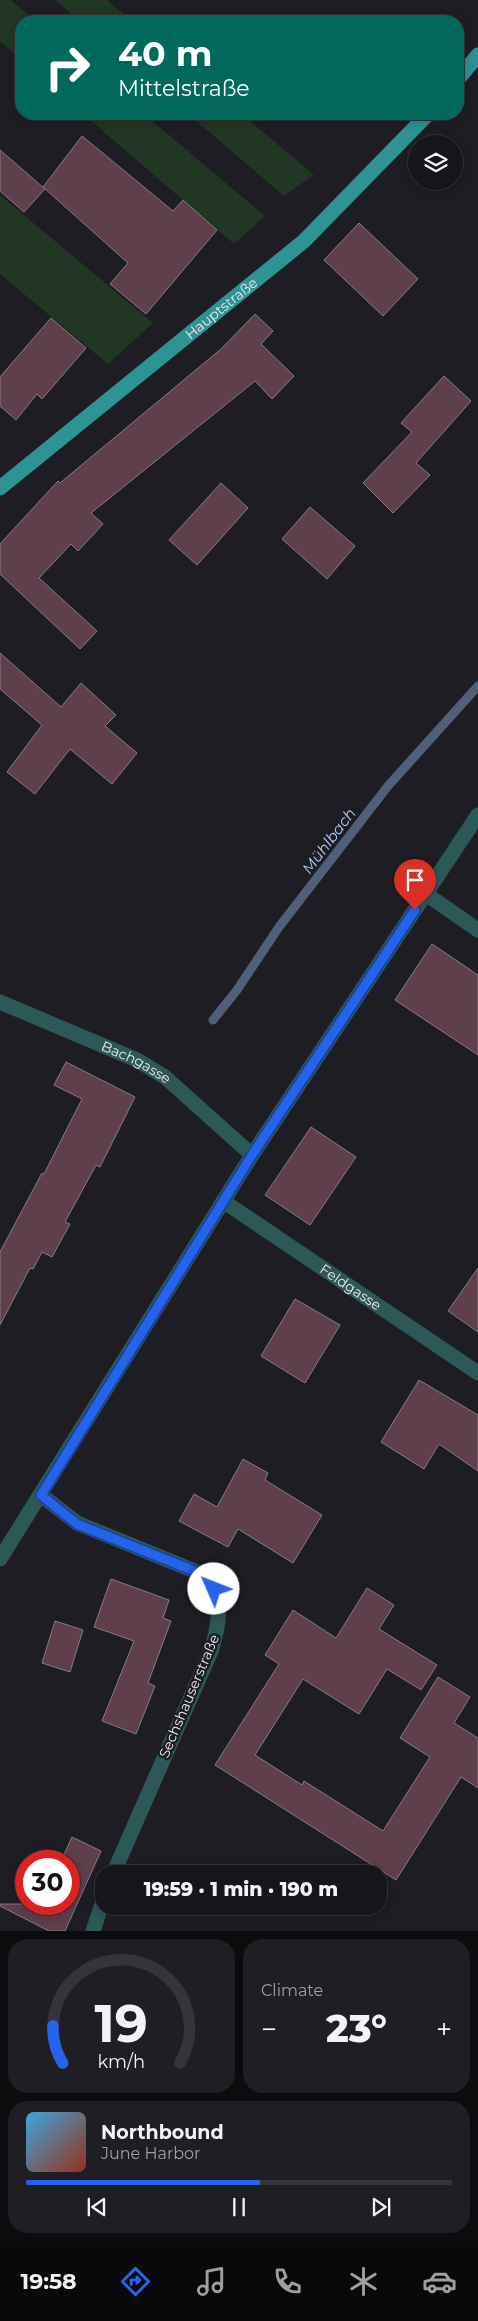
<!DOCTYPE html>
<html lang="en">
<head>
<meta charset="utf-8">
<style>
	:root { --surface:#16161a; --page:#1f1f23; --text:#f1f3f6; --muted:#9e9fa2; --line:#353539; --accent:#2563eb }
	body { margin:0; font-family:Montserrat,sans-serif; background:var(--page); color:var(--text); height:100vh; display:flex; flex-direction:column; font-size:19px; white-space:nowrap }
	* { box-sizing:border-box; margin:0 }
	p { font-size:16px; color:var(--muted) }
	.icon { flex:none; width:28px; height:28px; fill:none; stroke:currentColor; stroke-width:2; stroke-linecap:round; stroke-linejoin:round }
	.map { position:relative; height:1931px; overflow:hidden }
	.drawer { display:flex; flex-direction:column; gap:8px; padding:8px; background:#0c0c0e; flex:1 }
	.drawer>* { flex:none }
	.hud { position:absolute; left:15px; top:15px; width:449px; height:105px; border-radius:20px; box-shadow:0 2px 12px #0003,0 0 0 1px var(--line); background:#00695c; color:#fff; overflow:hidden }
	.controls { position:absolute; left:408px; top:135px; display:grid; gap:10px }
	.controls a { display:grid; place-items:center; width:55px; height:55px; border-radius:50%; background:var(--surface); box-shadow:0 2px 12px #0003,0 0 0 1px var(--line); font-size:25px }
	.speed { position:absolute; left:15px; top:1850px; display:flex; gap:10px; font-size:25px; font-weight:700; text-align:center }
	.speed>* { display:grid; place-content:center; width:65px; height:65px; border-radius:50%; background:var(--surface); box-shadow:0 2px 12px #0003,0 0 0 1px var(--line); line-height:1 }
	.speed .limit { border:8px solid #d22; background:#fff; color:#111 }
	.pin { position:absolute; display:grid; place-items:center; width:42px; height:42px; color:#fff; margin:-51px -21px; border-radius:50% 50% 50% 0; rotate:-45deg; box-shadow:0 0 5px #0007 }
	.pin .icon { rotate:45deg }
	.me { position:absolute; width:55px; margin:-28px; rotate:314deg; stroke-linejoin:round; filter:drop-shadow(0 0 4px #0008) }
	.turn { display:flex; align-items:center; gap:18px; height:105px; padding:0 20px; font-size:22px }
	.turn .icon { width:65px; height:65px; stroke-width:2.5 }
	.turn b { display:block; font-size:35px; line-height:42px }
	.big { font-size:38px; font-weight:800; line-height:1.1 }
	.drawer .tile { flex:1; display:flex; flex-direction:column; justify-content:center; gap:8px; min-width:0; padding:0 18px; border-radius:20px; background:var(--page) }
	.drawer .dial { align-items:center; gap:0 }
	.dial svg { height:130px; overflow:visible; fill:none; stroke:var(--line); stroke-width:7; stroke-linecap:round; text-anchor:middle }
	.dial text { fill:var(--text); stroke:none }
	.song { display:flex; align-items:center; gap:15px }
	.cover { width:60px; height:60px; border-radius:8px; background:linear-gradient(135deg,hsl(200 70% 55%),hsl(10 70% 35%)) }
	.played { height:5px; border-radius:2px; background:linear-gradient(90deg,var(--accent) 55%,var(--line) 55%) }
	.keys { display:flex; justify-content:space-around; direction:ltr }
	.heat { display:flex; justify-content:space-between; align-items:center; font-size:28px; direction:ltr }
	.drawer .tiles { flex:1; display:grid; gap:8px; grid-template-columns:1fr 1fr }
	.tile:last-child { grid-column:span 2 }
	.trip { position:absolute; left:95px; top:1865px; width:292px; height:50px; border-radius:20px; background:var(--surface); box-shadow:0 2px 12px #0003,0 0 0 1px var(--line); font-weight:800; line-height:50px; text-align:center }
	.tabs { display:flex; height:80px; justify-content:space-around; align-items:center; background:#09090a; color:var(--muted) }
	.tabs .icon { width:35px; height:35px }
	.tabs .on { color:var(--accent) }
	.tabs b { font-size:22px; color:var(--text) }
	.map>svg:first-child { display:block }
	.green { fill:#213623 }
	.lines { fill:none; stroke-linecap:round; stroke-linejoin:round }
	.stream { stroke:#50607a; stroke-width:9 }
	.building { fill:#5e3f4b; stroke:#867d80 }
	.minor { stroke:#2d5858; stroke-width:15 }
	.major { stroke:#2d9393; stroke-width:15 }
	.route-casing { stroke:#184099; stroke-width:12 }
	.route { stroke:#2563eb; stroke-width:9 }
	.labels { text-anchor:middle; stroke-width:5; stroke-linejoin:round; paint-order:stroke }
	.street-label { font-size:14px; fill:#e9e9ee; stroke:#1d1d23 }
	.water-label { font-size:15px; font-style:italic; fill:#afcdfe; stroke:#1d1d23 }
</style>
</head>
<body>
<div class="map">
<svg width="478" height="1931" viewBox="0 0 478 1931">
	<rect width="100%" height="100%" fill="#1d1d23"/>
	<g class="green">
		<path d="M 0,0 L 11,0 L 36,21 L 21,21 L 21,60 L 0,41 Z"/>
		<path d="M 55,0 L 107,0 L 132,21 L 80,21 Z"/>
		<path d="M 83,114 L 144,114 L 265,216 L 234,244 Z"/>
		<path d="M 188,114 L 242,114 L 314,175 L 284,196 Z"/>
		<path d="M 0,195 L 153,323 L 108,364 L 0,274 Z"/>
	</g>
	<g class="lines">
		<path class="stream" d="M 213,1020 L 237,990 L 279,927 L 388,786 L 478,686"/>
	</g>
	<g class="building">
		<path d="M 82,136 L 173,211 L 183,200 L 217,230 L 146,314 L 110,284 L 128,263 L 43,187 Z"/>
		<path d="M 0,150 L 45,189 L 24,212 L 0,191 Z"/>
		<path d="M 359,223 L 418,279 L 383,316 L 324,260 Z"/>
		<path d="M 255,314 L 273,331 L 261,344 L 294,376 L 272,399 L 255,381 L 91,513 L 103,524 L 78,551 L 71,544 L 39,578 L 97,631 L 80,649 L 0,574 L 0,544 L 58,481 L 60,483 L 221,349 Z"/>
		<path d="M 51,318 L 86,348 L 42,399 L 37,394 L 16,420 L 0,406 L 0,377 Z"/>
		<path d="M 444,376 L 471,401 L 416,463 L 430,475 L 393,513 L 363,483 L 412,432 L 401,423 Z"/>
		<path d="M 221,483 L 248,508 L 197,565 L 169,540 Z"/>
		<path d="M 310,507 L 355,546 L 327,579 L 282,539 Z"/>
		<path d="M 0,653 L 61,707 L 81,683 L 116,715 L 105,726 L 137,753 L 112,784 L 70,749 L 35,794 L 7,772 L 42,725 L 0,689 Z"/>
		<path d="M 432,944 L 478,975 L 478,1055 L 395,1000 Z"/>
		<path d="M 66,1062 L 135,1097 L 100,1167 L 96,1165 L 65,1222 L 70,1224 L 52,1257 L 42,1252 L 33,1269 L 30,1268 L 0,1325 L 0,1252 L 42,1173 L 44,1174 L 82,1099 L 54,1085 Z"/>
		<path d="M 311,1127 L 356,1157 L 310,1225 L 265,1195 Z"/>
		<path d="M 478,1268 L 478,1332 L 448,1311 Z"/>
		<path d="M 295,1299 L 340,1325 L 305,1383 L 261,1356 Z"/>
		<path d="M 419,1380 L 478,1415 L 478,1471 L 439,1444 L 424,1469 L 381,1442 Z"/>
		<path d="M 243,1459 L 268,1473 L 265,1480 L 322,1515 L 293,1563 L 238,1529 L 228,1547 L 179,1521 L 194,1494 L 217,1507 Z"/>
		<path d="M 111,1579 L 169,1600 L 163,1618 L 171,1621 L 148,1683 L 155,1686 L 136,1734 L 102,1721 L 134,1641 L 94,1627 Z"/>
		<path d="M 367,1588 L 394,1605 L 379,1629 L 437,1665 L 421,1690 L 387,1669 L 359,1714 L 303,1679 L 255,1755 L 302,1785 L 304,1781 L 383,1831 L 430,1757 L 400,1738 L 438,1677 L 470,1697 L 454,1723 L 478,1738 L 478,1788 L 461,1777 L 396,1880 L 215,1765 L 279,1664 L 265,1655 L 293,1610 L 336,1638 Z"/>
		<path d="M 55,1621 L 83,1630 L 70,1672 L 42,1663 Z"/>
		<path d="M 72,1837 L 101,1851 L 65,1931 L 49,1931 L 0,1906 L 0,1904 L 69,1904 L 69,1861 L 61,1861 Z"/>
	</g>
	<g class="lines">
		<g class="minor">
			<path d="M 426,894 L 478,930"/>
			<path id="s1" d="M 0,1002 L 137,1060 L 165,1077 L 252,1155"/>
			<path id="s2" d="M 223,1201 L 478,1373"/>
			<path d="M 41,1495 L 77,1523 L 202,1574 C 224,1600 220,1618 212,1649 L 113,1874"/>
			<path d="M 0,1559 L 252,1155 L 478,815"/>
			<path d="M 93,1931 L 104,1898"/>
		</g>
		<g class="major">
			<path d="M 458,79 L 478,55"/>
			<path id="s3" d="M 0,488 L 304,241 L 428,114"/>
		</g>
	</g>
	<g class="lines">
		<defs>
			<path id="route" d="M 214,1589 L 202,1574 L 77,1524 L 41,1495 L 252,1155 L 415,910"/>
		</defs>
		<use href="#route" class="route-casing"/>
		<use href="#route" class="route"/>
	</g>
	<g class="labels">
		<g class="street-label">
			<text dy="5" stroke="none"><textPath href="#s3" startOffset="285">Hauptstraße</textPath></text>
			<text dy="5" stroke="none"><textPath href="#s1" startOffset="149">Bachgasse</textPath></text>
			<text dy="5" stroke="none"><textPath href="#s2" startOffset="154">Feldgasse</textPath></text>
			<text transform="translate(189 1696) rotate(-67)" y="5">Sechshauserstraße</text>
		</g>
		<g class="water-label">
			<text transform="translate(329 841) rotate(-53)" y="5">Mühlbach</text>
		</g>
	</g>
</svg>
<div class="controls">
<a><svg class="icon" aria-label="layers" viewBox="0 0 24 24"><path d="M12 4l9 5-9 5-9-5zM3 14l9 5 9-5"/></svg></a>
</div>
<div class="speed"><div class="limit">30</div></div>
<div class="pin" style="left:415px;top:910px;background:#d93025"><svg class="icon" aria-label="arrive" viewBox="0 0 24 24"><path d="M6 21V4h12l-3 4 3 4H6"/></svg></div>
<svg class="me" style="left:214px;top:1589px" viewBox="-20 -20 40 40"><circle r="19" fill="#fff"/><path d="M0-13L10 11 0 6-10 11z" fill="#2563eb"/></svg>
<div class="trip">19:59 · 1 min · 190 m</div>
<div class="hud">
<div class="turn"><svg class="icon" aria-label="right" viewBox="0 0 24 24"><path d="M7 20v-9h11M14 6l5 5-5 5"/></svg><div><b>40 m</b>Mittelstraße</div></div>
</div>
</div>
<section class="drawer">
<div class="tiles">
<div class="tile dial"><svg viewBox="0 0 100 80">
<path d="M14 69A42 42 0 1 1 86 69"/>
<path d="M14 69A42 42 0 0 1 8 46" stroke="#2563eb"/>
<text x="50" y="56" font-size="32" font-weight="700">19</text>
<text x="50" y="72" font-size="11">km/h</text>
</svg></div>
<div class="tile"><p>Climate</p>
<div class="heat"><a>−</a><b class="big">23°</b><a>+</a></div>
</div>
<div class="tile">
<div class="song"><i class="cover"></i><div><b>Northbound</b><p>June Harbor</p></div></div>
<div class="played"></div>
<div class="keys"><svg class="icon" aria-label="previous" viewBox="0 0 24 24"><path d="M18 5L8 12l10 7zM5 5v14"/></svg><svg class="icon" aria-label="pause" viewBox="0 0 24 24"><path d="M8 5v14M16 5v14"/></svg><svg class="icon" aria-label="next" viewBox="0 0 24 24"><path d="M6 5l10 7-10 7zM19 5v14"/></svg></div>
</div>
</div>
</section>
<nav class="tabs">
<b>19:58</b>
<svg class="icon on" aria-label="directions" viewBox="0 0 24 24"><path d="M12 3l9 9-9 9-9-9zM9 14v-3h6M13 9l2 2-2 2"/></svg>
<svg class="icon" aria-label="music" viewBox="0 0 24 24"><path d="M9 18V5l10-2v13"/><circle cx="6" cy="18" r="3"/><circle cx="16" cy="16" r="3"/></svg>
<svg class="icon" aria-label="phone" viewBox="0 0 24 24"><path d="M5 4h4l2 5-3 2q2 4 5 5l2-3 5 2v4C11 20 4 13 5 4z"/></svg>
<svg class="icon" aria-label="climate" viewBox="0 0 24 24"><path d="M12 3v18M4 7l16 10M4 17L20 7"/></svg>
<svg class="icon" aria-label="car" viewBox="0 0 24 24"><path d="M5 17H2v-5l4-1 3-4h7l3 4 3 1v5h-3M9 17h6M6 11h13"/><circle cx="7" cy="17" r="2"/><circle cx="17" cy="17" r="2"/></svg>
</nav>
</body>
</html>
